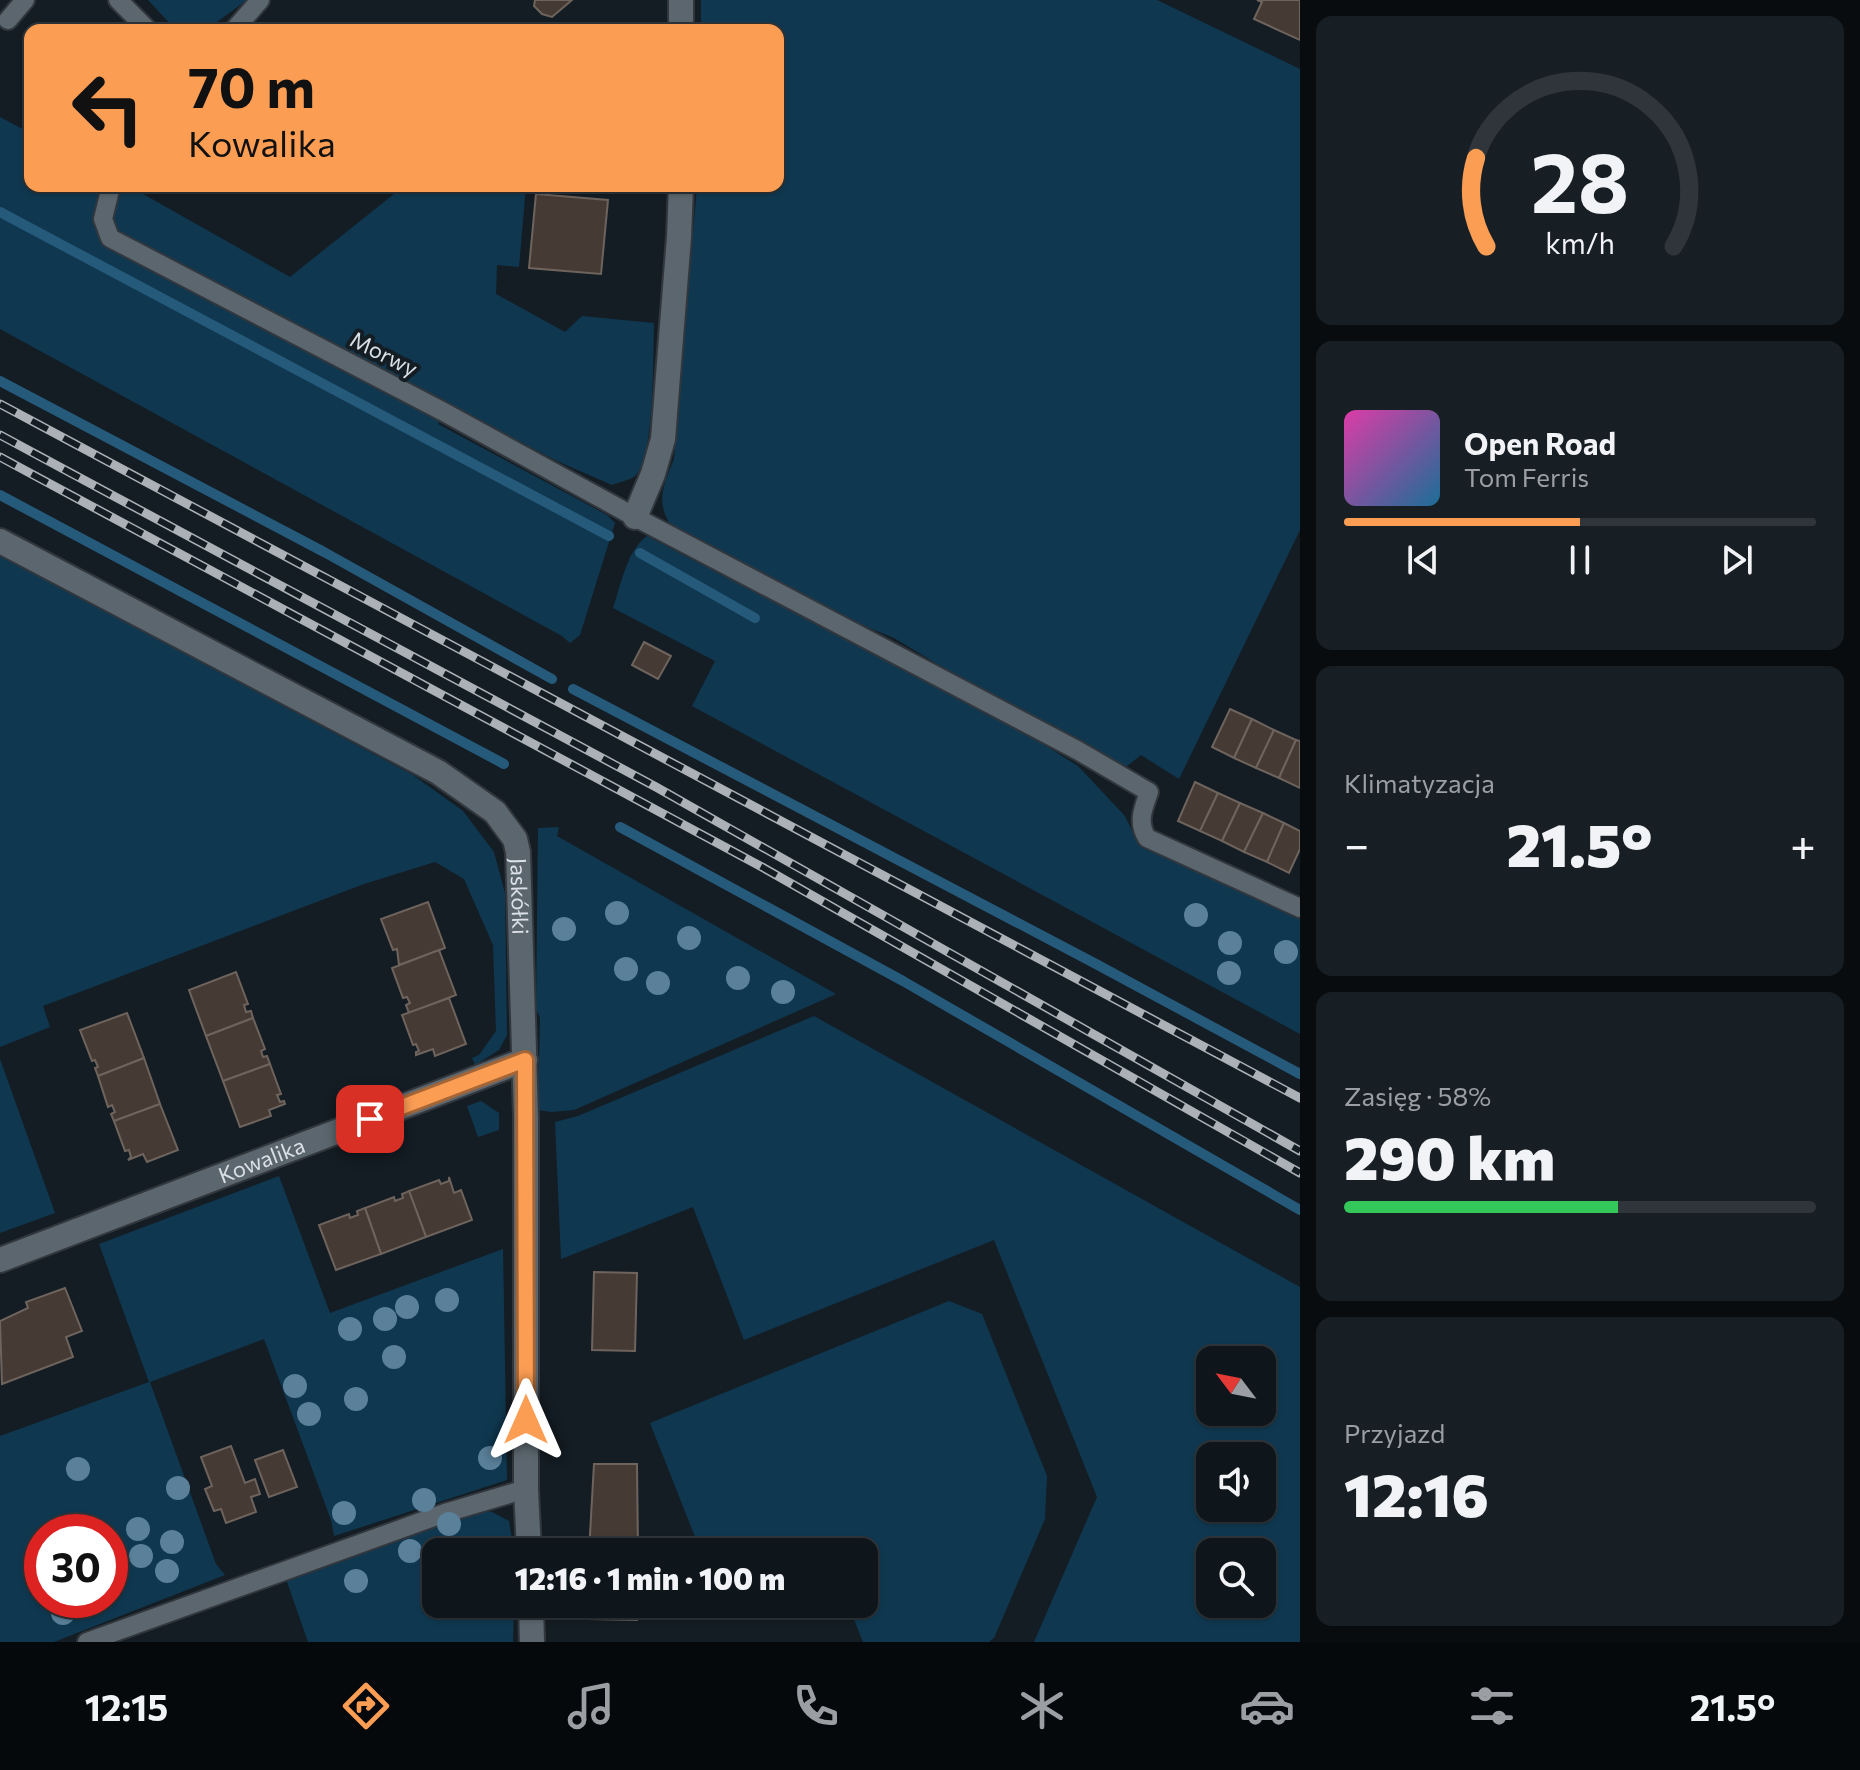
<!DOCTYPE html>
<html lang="pl">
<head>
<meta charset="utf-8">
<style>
	:root { --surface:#0f161b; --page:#181f24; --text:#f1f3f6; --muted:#9b9fa3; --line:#2f353a; --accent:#fc9d54 }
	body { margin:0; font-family:Commissioner,sans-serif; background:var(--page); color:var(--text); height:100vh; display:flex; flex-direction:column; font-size:30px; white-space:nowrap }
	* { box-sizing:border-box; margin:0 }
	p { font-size:26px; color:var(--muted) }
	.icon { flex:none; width:44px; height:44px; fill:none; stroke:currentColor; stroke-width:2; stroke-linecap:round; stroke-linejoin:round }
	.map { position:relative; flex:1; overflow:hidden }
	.side { display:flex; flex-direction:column; gap:16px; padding:16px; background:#080c0f; width:560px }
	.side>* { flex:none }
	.top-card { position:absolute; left:24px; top:24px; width:760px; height:168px; border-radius:16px; box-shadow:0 2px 6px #0004,0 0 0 2px var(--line); background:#fc9d54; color:#111; overflow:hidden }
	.needle { width:52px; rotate:302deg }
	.fabs { position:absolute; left:1196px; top:1346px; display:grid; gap:16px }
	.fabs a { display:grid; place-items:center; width:80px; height:80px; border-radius:16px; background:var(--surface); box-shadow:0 2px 6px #0004,0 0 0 2px var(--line); font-size:40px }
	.speed { position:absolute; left:24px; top:1514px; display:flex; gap:16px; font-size:40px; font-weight:700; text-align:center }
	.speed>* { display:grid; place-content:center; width:104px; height:104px; border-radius:50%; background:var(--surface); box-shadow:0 2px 6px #0004,0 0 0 2px var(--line); line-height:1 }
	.speed .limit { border:12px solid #d22; background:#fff; color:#111 }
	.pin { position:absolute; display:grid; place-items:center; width:68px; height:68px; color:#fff; margin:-34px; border-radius:16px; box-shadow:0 4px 12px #0006 }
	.me { position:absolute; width:88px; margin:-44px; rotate:0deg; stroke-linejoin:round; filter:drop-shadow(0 0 6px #0008) }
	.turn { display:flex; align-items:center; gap:28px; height:168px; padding:0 32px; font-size:36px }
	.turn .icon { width:104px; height:104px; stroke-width:2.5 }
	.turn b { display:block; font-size:56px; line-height:68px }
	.big { font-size:60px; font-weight:800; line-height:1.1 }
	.side .card { flex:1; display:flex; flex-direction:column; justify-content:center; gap:12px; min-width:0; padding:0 28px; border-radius:16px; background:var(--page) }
	.side .dial { align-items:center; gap:0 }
	.dial svg { height:208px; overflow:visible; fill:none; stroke:var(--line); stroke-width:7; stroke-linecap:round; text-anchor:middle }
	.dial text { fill:var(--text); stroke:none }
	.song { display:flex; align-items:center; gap:24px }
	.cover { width:96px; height:96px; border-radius:12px; background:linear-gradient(135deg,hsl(320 70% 55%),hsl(200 70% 35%)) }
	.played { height:8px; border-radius:4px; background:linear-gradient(90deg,var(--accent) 50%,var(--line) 50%) }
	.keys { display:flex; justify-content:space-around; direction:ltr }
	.heat { display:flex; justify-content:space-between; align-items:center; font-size:44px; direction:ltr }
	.charge { height:12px; border-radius:6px; background:linear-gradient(90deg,#34c759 58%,var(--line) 0) }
	.trip { position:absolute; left:422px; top:1538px; width:456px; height:80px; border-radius:16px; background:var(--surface); box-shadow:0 2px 6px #0004,0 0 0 2px var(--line); font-weight:800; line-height:80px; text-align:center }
	.tabs { display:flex; height:128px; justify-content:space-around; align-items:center; background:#06090b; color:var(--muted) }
	.tabs .icon { width:56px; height:56px }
	.tabs .active { color:var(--accent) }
	.tabs b { font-size:36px; color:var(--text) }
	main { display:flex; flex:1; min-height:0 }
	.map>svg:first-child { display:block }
	.green { fill:#0f3850; fill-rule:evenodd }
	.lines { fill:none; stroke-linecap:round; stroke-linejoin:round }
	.stream { stroke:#265a7b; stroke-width:10 }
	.building { fill:#453b34; stroke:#6f645d; stroke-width:2 }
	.service-casing { stroke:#32373d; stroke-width:22 }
	.minor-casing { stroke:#32373d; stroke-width:28 }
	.service { stroke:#5b666e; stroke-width:18 }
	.minor { stroke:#5b666e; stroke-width:24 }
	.rail-casing { stroke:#abb1b7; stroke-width:9 }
	.rail { stroke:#141d24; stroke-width:6; stroke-dasharray:18; stroke-linecap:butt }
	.tree { fill:#5a809a }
	.route-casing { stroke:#a46637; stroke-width:20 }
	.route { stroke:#fc9d54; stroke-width:14 }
	.labels { text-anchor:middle; stroke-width:8; stroke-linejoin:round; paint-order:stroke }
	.street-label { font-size:22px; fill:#dae0e5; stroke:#141d24 }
</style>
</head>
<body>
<main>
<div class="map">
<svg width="1300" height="1642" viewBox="0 0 1300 1642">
	<rect width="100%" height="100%" fill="#141d24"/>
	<g class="green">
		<path d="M 148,0 L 247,0 L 206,30 L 176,30 Z"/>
		<path d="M 701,0 L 1157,0 L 1300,69 L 1300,530 L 1179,779 L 1141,755 L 1126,767 L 1114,768 L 986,701 L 959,677 L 894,638 L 802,601 L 671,526 C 655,501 664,484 674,459 L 697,186 L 778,186 L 778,30 L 701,30 Z"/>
		<path d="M 0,117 L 30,133 L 30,186 L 139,186 L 136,190 L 290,277 L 404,186 L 526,186 L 519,267 L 497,265 L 496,294 L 565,332 L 582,316 L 654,323 C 653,352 655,460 635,476 C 630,480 619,482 612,485 L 557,461 L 449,405 L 438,424 L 607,515 L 615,523 L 580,635 L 570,643 L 562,636 L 0,329 Z"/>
		<path d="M 647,536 L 793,612 L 861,642 L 905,669 L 1032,737 L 1078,766 L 1125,816 L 1137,841 L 1300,918 L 1300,1034 L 692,706 L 715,661 L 613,608 C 621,585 627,550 647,536 Z"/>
		<path d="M 0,555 L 413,775 L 463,811 L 494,852 L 505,893 L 507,1035 L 499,1050 L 475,1065 L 472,1058 L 479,1055 L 496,1031 L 493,945 L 464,879 L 435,862 L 364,884 L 43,1006 L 50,1027 L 0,1047 Z"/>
		<path d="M 559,827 L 557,836 L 836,994 L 574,1110 L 552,1112 L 538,1110 L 540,1018 L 536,1009 L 538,828 Z"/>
		<path d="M 814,1016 L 1300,1287 L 1300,1642 L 1034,1642 L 1097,1497 L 994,1240 L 744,1340 L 693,1207 L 561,1259 L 555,1122 L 578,1116 ZM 1210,1360 L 1262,1360 L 1262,1412 L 1210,1412 ZM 1210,1456 L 1262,1456 L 1262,1508 L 1210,1508 ZM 1210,1552 L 1262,1552 L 1262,1604 L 1210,1604 Z"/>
		<path d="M 0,1059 L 55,1213 L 0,1233 Z"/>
		<path d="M 481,1101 L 499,1113 L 499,1130 L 478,1137 L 467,1106 Z"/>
		<path d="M 279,1176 L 330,1313 L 503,1249 L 507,1480 L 334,1536 L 331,1520 L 264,1339 L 150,1382 L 216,1564 L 225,1575 L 54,1642 L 0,1642 L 0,1436 L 149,1382 L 99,1244 ZM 42,1532 L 110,1532 L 110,1600 L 42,1600 Z"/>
		<path d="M 949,1301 L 982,1314 L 1047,1476 L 1045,1519 L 994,1638 L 989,1642 L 863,1642 L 848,1604 L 864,1604 L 864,1552 L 701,1552 L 650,1423 Z"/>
		<path d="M 480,1510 L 492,1512 L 509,1521 L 514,1552 L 436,1552 L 436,1604 L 514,1604 L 513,1642 L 308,1642 L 286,1579 L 460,1515 Z"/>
	</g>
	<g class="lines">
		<g class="stream">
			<path d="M 0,212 L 609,536"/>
			<path d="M 0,381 L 324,552 L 552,679"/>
			<path d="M 0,495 L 504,764"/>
			<path d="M 640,553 L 755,618"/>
			<path d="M 573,689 L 1096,964 L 1300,1074"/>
			<path d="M 620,827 L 903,981 L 1300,1210"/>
		</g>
	</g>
	<g class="building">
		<path d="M 535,0 L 572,0 L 552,17 L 542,14 L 534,6 Z"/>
		<path d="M 1257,0 L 1300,0 L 1300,40 L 1254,19 L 1262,2 Z"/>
		<path d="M 536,194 L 608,200 L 601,274 L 529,268 Z"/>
		<path d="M 644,642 L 671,656 L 658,679 L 632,665 Z"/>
		<path d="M 1230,709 L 1252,719 L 1234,758 L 1212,747 Z"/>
		<path d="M 1252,719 L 1274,730 L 1256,768 L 1234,758 Z"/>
		<path d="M 1274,730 L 1296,740 L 1279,778 L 1256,768 Z"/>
		<path d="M 1296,740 L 1300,741 L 1300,788 L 1279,778 Z"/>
		<path d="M 1195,782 L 1218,793 L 1200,831 L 1178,821 Z"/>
		<path d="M 1218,793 L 1240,803 L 1222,841 L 1200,831 Z"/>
		<path d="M 1240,803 L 1263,813 L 1244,852 L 1222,841 Z"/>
		<path d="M 1263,813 L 1284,823 L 1267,862 L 1244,852 Z"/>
		<path d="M 1284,823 L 1300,831 L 1300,849 L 1289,873 L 1267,862 Z"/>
		<path d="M 428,902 L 445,948 L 399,965 L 397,949 L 393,950 L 381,919 Z"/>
		<path d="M 439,950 L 456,995 L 409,1013 L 406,1005 L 410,1003 L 407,997 L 403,998 L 392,968 Z"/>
		<path d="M 236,972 L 248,1004 L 244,1005 L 246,1012 L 251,1011 L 253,1018 L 206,1036 L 189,990 Z"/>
		<path d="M 449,998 L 466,1044 L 435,1056 L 433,1049 L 416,1055 L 416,1052 L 419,1051 L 416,1044 L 413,1045 L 402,1015 Z"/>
		<path d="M 127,1013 L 144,1058 L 98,1076 L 95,1068 L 98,1067 L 95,1060 L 92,1061 L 80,1030 Z"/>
		<path d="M 253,1018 L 265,1049 L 261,1051 L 263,1057 L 267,1056 L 270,1064 L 223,1081 L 206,1036 Z"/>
		<path d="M 144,1058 L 160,1104 L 114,1121 L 111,1114 L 115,1112 L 112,1105 L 108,1107 L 98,1076 Z"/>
		<path d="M 270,1064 L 281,1094 L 277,1095 L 280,1102 L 284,1101 L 285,1104 L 269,1110 L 271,1116 L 240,1127 L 223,1081 Z"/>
		<path d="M 160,1104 L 178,1150 L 147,1162 L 143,1154 L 128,1160 L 131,1157 L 129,1150 L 125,1151 L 114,1121 Z"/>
		<path d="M 449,1177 L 454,1193 L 461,1190 L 472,1220 L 426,1237 L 409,1191 L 439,1180 L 441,1184 L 449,1181 Z"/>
		<path d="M 409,1191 L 426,1237 L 381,1254 L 365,1208 L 394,1197 L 395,1201 L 403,1198 L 402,1194 Z"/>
		<path d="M 365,1208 L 381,1254 L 336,1270 L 319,1225 L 349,1214 L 350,1218 L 358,1215 L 357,1211 Z"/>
		<path d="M 594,1272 L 637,1273 L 635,1351 L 592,1350 Z"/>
		<path d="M 65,1288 L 82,1331 L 66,1337 L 73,1357 L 2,1384 L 0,1321 L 28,1308 L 26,1302 Z"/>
		<path d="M 231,1446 L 245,1483 L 255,1479 L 260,1494 L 251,1497 L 256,1512 L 226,1523 L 221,1509 L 214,1511 L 205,1489 L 212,1486 L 201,1457 Z"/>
		<path d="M 283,1450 L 297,1487 L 269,1497 L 255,1460 Z"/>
		<path d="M 594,1464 L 637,1464 L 638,1552 L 589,1552 Z"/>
		<path d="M 587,1604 L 637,1604 L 637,1620 L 587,1619 Z"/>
	</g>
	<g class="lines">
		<defs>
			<g id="service">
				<path d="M 118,0 L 148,30"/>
				<path d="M 8,20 L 25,0"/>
				<path d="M 234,30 L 260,0"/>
				<path d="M 111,186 L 103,219 L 110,238 L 442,411 L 635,517 L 1077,750 L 1149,792 C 1143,809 1137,822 1147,838 L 1300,908"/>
				<path d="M 87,1642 L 445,1513 L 526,1489"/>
			</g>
			<g id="minor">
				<path d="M 681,0 L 681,30"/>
				<path d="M 635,517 L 653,474 L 663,439 L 679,237 L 681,186"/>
				<path id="s1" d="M 0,541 L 438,772 L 495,812 L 515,839 L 518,852 L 526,1117 L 526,1489 L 529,1552"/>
				<path id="s2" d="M 0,1260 L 525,1060"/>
				<path d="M 531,1604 L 532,1642"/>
			</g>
		</defs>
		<use href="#service" class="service-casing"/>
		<use href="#minor" class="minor-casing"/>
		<use href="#service" class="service"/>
		<use href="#minor" class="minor"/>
		<defs>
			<g id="rail">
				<path d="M 0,404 L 1300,1098"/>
				<path d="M 0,435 L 656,787 L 1300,1151"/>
				<path d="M 0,457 L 762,867 L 1300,1173"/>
			</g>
		</defs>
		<use href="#rail" class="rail-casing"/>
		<use href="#rail" class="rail"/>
	</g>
	<g class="tree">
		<circle cx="617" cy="913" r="12"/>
		<circle cx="1196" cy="915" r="12"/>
		<circle cx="564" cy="929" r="12"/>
		<circle cx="689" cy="938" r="12"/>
		<circle cx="1230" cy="943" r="12"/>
		<circle cx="1286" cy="952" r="12"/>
		<circle cx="626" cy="969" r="12"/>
		<circle cx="1229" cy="973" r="12"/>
		<circle cx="738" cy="978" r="12"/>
		<circle cx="658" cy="983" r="12"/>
		<circle cx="783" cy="992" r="12"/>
		<circle cx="447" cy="1300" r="12"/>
		<circle cx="407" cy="1307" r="12"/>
		<circle cx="385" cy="1319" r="12"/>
		<circle cx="350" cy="1329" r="12"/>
		<circle cx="394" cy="1357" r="12"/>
		<circle cx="295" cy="1386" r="12"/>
		<circle cx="356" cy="1399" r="12"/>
		<circle cx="309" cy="1414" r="12"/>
		<circle cx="490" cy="1458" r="12"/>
		<circle cx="78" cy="1469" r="12"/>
		<circle cx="178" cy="1488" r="12"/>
		<circle cx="424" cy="1500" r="12"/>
		<circle cx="344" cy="1513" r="12"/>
		<circle cx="449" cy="1524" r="12"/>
		<circle cx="138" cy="1529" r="12"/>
		<circle cx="172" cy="1542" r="12"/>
		<circle cx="410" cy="1551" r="12"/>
		<circle cx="141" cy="1556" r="12"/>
		<circle cx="167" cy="1571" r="12"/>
		<circle cx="356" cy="1581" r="12"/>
		<circle cx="63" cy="1613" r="12"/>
	</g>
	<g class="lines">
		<defs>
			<path id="route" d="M 370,1119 L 525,1060 L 526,1420"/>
		</defs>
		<use href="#route" class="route-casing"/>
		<use href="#route" class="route"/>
	</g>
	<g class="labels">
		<g class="street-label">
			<text transform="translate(384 354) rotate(27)" y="8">Morwy</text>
			<text dy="8" stroke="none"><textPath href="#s1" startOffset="656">Jaskółki</textPath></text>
			<text dy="8" stroke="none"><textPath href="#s2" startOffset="280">Kowalika</textPath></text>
		</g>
	</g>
</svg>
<div class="fabs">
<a><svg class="needle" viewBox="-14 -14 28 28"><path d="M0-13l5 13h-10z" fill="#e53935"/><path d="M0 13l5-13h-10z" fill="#9b9fa3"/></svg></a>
<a><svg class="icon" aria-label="sound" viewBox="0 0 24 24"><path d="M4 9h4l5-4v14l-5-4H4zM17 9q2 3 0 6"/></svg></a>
<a><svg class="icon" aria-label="search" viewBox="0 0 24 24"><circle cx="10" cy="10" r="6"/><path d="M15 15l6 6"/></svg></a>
</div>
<div class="speed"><div class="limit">30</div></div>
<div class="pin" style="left:370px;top:1119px;background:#d93025"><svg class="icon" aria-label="arrive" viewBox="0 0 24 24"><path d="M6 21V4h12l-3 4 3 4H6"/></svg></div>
<svg class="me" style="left:526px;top:1420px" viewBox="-20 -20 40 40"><path d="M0-17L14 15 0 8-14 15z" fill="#fc9d54" stroke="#fff" stroke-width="4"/></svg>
<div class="trip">12:16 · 1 min · 100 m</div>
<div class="top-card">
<div class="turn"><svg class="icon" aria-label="left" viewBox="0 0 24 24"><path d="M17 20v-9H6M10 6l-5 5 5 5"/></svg><div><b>70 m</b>Kowalika</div></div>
</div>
</div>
<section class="side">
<div class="card dial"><svg viewBox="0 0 100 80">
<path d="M14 69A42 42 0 1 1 86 69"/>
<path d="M14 69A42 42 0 0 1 10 35" stroke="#fc9d54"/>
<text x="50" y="56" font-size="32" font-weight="700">28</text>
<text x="50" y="72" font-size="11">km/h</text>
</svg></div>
<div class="card">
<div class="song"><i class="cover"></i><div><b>Open Road</b><p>Tom Ferris</p></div></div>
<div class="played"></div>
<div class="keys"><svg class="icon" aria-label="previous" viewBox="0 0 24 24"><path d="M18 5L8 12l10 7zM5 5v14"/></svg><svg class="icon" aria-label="pause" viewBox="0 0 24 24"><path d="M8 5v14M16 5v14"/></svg><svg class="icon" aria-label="next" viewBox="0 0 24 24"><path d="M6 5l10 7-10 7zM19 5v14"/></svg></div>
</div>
<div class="card"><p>Klimatyzacja</p>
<div class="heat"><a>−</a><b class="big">21.5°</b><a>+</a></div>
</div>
<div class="card"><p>Zasięg · 58%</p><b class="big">290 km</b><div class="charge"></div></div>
<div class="card"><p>Przyjazd</p><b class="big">12:16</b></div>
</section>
</main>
<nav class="tabs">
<b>12:15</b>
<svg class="icon active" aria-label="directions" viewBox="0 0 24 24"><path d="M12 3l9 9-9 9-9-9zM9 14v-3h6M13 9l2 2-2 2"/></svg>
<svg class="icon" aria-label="music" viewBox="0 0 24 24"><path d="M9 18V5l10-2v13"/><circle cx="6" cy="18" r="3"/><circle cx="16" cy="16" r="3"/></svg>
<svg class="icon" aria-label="phone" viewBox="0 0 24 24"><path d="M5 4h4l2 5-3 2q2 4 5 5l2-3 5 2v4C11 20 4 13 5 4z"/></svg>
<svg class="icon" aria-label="climate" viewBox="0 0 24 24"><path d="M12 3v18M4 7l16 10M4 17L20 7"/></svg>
<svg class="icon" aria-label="car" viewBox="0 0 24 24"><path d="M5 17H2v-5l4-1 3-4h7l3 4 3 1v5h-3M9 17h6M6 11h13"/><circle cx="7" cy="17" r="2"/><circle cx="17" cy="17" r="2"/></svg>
<svg class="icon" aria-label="filters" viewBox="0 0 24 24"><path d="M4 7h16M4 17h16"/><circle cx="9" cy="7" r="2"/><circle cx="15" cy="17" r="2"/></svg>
<b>21.5°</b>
</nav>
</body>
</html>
